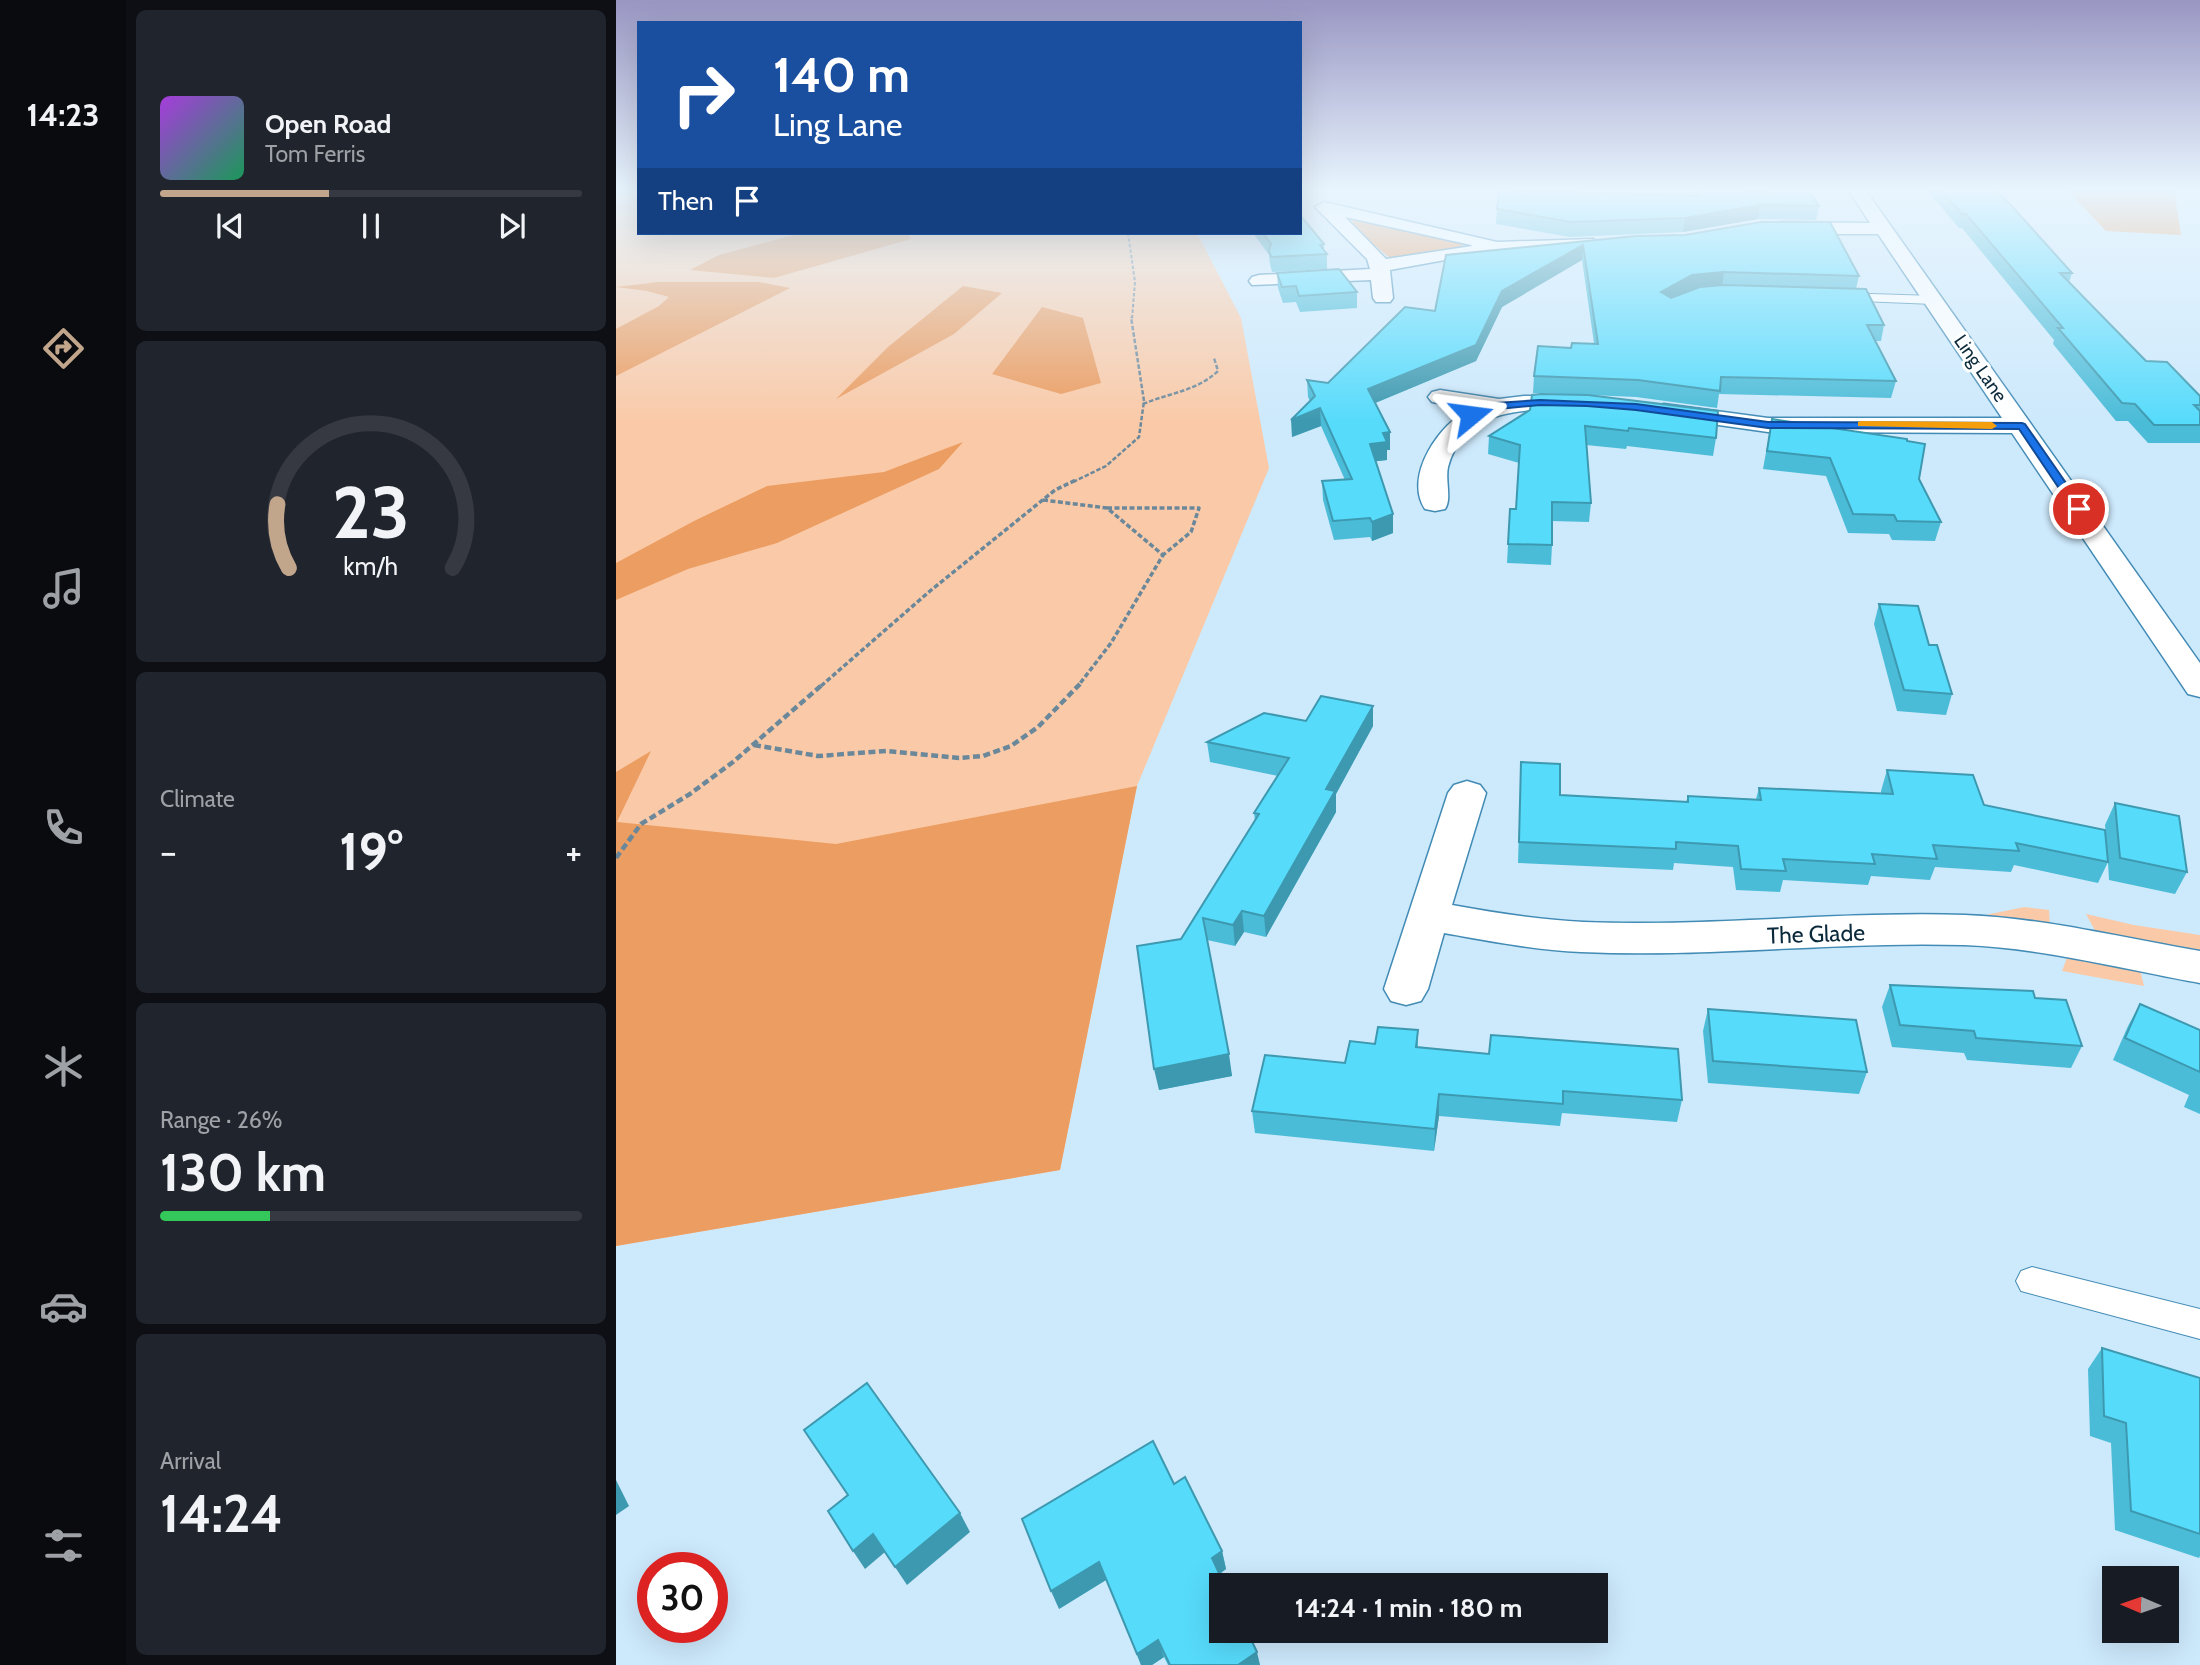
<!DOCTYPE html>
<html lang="en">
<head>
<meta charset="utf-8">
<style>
	:root { --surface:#171b24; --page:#20242c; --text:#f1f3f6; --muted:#9ea1a6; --line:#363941; --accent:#c1a68c }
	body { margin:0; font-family:Cabin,sans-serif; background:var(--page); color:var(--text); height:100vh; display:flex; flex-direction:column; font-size:26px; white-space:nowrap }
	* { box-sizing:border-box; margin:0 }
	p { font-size:23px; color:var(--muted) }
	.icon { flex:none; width:38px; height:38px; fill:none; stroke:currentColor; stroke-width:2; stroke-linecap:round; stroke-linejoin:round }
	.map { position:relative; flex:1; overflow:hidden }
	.drawer { display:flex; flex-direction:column; gap:10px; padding:10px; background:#0d0f14; width:490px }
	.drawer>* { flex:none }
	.hud { position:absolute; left:21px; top:21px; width:665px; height:214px; border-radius:0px; box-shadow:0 7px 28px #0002; background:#1a4fa0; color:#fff; overflow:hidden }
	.needle { width:46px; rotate:272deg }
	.controls { position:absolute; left:1486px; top:1566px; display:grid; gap:14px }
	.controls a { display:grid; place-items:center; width:77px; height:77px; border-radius:0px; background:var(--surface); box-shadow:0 7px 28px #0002; font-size:35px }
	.speed { position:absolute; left:21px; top:1552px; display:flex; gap:14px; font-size:35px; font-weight:700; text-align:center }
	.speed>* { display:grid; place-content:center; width:91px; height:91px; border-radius:50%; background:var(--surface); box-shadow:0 7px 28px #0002; line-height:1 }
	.speed .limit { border:10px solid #d22; background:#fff; color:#111 }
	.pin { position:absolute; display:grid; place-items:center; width:60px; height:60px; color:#fff; margin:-30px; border:4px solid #fff; border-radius:50%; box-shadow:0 2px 7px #0007 }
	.me { position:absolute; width:77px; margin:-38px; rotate:74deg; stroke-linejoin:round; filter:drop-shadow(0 0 5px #0008) }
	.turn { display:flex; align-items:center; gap:24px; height:147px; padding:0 21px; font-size:32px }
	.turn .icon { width:91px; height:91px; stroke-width:2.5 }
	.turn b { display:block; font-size:49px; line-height:60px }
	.then { display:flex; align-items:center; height:66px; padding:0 21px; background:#0003; gap:14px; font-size:26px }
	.big { font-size:52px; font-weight:800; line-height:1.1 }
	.drawer .card { flex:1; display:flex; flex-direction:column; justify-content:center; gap:10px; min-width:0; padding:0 24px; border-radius:10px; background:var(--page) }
	.drawer .dial { align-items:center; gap:0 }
	.dial svg { height:182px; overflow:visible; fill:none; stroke:var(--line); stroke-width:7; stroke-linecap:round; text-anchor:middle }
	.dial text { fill:var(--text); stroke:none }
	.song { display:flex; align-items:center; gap:21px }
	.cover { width:84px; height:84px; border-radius:10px; background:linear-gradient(135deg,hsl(280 70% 55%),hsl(150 70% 35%)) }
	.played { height:7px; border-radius:4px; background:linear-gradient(90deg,var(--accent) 40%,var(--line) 40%) }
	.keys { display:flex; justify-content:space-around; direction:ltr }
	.heat { display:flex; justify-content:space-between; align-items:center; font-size:38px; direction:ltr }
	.charge { height:10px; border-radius:5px; background:linear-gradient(90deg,#34c759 26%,var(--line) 0) }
	.trip { position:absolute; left:593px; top:1573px; width:399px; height:70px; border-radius:0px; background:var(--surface); box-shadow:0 7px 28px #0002; font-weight:800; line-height:70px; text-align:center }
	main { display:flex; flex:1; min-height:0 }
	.dock { display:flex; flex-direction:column; width:126px; justify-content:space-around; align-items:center; background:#090b0e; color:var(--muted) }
	.dock .icon { width:49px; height:49px }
	.dock .selected { color:var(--accent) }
	.dock b { font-size:32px; color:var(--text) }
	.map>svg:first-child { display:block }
	.green { fill:#facaa8 }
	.forest { fill:#ec9d61 }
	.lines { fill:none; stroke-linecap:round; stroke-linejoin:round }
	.lane-casing { stroke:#428bb5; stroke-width:2 }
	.street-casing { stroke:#428bb5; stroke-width:3 }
	.path-far3 { stroke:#6b889a; stroke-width:2; stroke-dasharray:3.5 2; stroke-linecap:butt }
	.path-far2 { stroke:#6b889a; stroke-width:2.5; stroke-dasharray:4.5 2; stroke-linecap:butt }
	.path-far1 { stroke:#6b889a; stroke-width:3.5; stroke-dasharray:5 2.5; stroke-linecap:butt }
	.path { stroke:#6b889a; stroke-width:4.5; stroke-dasharray:7 3.5; stroke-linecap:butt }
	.lane { fill:#fff; fill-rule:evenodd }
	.street { fill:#fff; fill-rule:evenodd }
	.wall { fill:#4bbcd8 }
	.shaded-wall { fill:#3d99b0 }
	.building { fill:#57dbfb; stroke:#3d99b0; stroke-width:2 }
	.route { fill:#1a73e8; stroke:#114b97; stroke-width:2 }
	.slow { fill:#f59e0b }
	.labels { text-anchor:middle; stroke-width:6; stroke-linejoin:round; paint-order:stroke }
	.far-street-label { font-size:19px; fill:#0a293a; stroke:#fff }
	.street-label { font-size:23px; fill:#0a293a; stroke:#fff }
</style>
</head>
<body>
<main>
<nav class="dock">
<b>14:23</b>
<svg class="icon selected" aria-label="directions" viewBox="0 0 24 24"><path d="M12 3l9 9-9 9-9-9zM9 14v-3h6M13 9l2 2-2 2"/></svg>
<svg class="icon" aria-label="music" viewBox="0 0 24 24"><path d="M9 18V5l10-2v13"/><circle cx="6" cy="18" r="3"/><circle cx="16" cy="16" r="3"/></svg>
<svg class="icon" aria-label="phone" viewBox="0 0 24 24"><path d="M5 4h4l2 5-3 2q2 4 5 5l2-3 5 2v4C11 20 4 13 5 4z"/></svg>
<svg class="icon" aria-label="climate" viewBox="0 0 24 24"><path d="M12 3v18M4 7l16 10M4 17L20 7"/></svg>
<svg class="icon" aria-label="car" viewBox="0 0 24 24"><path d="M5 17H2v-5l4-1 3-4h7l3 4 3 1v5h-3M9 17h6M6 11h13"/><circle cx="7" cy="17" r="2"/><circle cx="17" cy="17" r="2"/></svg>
<svg class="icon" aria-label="filters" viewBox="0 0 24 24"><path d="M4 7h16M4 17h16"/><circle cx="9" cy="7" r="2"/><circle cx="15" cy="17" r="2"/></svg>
</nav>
<section class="drawer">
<div class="card">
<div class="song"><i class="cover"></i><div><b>Open Road</b><p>Tom Ferris</p></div></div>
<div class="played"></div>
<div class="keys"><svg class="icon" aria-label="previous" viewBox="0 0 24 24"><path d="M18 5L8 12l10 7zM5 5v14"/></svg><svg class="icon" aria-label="pause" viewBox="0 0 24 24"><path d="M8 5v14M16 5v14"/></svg><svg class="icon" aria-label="next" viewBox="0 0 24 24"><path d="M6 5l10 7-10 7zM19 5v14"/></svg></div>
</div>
<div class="card dial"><svg viewBox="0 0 100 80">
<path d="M14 69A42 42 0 1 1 86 69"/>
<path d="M14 69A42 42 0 0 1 9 41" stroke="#c1a68c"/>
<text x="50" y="56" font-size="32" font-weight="700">23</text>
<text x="50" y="72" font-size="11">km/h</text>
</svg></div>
<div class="card"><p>Climate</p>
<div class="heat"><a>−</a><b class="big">19°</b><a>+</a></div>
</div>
<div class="card"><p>Range · 26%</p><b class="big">130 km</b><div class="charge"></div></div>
<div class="card"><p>Arrival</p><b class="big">14:24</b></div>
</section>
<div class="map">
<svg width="1584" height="1665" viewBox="0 0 1584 1665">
	<rect width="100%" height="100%" fill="#cde9fc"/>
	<g class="green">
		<path d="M 0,188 L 23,188 L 23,233 L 581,233 L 625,318 L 653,468 L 521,786 L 444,1170 L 0,1246 Z"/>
		<path d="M 1408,907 L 1433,910 L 1434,928 L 1360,917 Z"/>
		<path d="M 1470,914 L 1518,925 L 1584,935 L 1584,953 L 1481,934 Z"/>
		<path d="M 1451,958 L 1524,970 L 1528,986 L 1446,971 Z"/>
	</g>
	<g class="forest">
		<path d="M 1449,188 L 1558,188 L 1565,235 L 1490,231 Z"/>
		<path d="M 745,219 L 846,243 L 848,248 L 775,259 L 730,222 Z"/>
		<path d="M 185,233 L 292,233 L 295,239 L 158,278 L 74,270 L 103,255 Z"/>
		<path d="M 42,282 L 143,282 L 174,288 L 0,376 L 0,329 L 43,306 L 53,297 L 31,291 L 0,287 Z"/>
		<path d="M 347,286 L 386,293 L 338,334 L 220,399 L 272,347 Z"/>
		<path d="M 426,307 L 467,318 L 485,383 L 445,394 L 376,374 Z"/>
		<path d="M 347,442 L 323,469 L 161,543 L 72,569 L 0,600 L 0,563 L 78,521 L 151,486 L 268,472 Z"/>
		<path d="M 35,751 L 1,822 L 220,844 L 521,786 L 444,1170 L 0,1246 L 0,772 Z"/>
	</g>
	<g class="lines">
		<defs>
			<g id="lane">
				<path d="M 1223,293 L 1318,296 L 1324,300 L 1318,304 L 1219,300 L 1217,297 Z"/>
				<path d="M 1416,1267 L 1584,1309 L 1584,1339 L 1405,1291 L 1400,1281 L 1405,1271 Z"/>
			</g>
			<g id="street">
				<path d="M 1231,188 L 1248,188 L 1584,663 L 1584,697 L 1572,694 L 1396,433 L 1152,432 L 1039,416 L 1036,411 L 1039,406 L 1048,404 L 1152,418 L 1386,418 L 1262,234 L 1165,234 L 1156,228 L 1165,222 L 1254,223 Z"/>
				<path d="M 708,202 L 881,242 L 977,239 L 986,245 L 977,251 L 873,252 L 774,270 L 777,298 L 774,302 L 760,302 L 757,298 L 755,280 L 636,285 L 633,281 L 636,277 L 643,275 L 754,269 L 751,259 L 699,207 ZM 729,217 L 855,245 L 856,246 L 770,259 Z"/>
				<path d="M 824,390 L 883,399 L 908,396 L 968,396 L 977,398 L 980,403 L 977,408 L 968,410 C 916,409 849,404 832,467 C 829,481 836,499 829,509 L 819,511 L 809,509 C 787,476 824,423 854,409 L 816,402 L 812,397 L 816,392 Z"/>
				<path d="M 851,781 L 864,785 L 870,793 L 836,905 C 880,913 924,920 968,922 C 1095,927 1222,911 1349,915 C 1428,918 1506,938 1584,951 L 1584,983 C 1506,969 1428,948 1348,945 C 1220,941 1093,958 965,952 C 919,950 874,941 828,933 L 812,989 L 805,1001 L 790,1005 L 775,1001 L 768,989 L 832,793 L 838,785 Z"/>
			</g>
		</defs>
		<use href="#lane" class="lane-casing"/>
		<use href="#street" class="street-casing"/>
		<path class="path-far3" d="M 512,233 L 519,282 L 516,319"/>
		<g class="path-far2">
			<path d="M 527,404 C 553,393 581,391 602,371 L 598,358"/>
			<path d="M 457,482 L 490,466 L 523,437 L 528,401 L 515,317"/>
		</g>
		<g class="path-far1">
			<path d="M 427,500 L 491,508 L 547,555 L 495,643 L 462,686"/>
			<path d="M 491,508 L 583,508 L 575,532 L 547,555"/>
			<path d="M 205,686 L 314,591 L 439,490 L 460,480"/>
		</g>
		<g class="path">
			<path d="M 138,745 L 202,756 L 271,751 L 343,758 L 367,756 L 395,746 L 422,727 L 464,684"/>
			<path d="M 0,858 L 25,824 L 74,794 L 117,762 L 207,684"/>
		</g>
		<use href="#lane" class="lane"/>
		<use href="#street" class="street"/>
	</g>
	<g class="wall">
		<path d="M 1079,188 L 1112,188 L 1141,192 L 1139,188 L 1191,188 L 1203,206 L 1200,220 L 1142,219 L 1067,232 L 954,237 L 880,224 L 881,209 L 1078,196 Z"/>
		<path d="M 1309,188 L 1377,188 L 1456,273 L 1453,282 L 1530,361 L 1584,396 L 1584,443 L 1532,443 L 1512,421 L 1500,421 L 1437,344 L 1438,340 L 1346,228 L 1343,228 Z"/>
		<path d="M 637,233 L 684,233 L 708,244 L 708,250 L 711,254 L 711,269 L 656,272 L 654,264 L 653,255 Z"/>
		<path d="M 1020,236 L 1243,276 L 1240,289 L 1268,325 L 1265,341 L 1259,341 L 1280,381 L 1275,398 L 1103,394 L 1101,408 L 1020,397 L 974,395 L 1100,438 L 1097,456 L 1011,446 L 1010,449 L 970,445 L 975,503 L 973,522 L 936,521 L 936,545 L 935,565 L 891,563 L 894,509 L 900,509 L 903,463 L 872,454 L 873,436 L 968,395 L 917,393 L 918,376 L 955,348 L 978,343 L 966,260 L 886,307 L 860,361 L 759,403 L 774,432 L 774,450 L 771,450 L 771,460 L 760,461 L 777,533 L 756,541 L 754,537 L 718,540 L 707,500 L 706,481 L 729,480 L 705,426 L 676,437 L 694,401 L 692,397 L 691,380 L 712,383 L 819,311 L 830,255 Z"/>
		<path d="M 661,273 L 741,292 L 741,308 L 684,312 L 680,302 L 667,303 L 662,288 Z"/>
		<path d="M 1156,419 L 1291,441 L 1303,479 L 1325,522 L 1319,541 L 1276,540 L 1273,534 L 1232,533 L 1210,476 L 1147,469 Z"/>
		<path d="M 1263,604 L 1313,645 L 1336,694 L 1330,715 L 1281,711 L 1258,624 Z"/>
		<path d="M 690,721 L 757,726 L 720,794 L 720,812 L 650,937 L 628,932 L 619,946 L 591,940 L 616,1076 L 543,1090 L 565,939 L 639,821 L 638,813 L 662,776 L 594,762 L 591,742 Z"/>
		<path d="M 905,762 L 944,795 L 1070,802 L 1072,796 L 1140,799 L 1143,788 L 1265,794 L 1265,791 L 1271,770 L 1368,805 L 1492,858 L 1489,825 L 1499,803 L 1571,872 L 1559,894 L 1493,880 L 1492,862 L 1482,883 L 1398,865 L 1395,872 L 1319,867 L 1314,880 L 1255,876 L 1252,885 L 1167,880 L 1164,892 L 1120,890 L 1117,867 L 1058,863 L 1057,870 L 902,863 Z"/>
		<path d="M 1274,985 L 1419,998 L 1466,1046 L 1455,1068 L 1351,1060 L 1348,1053 L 1276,1047 L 1266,1007 Z"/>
		<path d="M 1524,1004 L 1584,1030 L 1584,1114 L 1568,1107 L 1573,1095 L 1497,1060 L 1512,1026 Z"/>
		<path d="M 1092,1009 L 1251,1072 L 1243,1094 L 1092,1083 L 1087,1031 Z"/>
		<path d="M 802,1030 L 802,1048 L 1066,1100 L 1061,1122 L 946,1113 L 944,1126 L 823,1116 L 818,1151 L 639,1133 L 636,1111 L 729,1063 L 759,1044 Z"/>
		<path d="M 1486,1348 L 1584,1378 L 1584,1556 L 1583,1558 L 1499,1530 L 1495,1443 L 1474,1436 L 1472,1369 Z"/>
		<path d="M 558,1484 L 606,1551 L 610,1569 L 604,1574 L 644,1665 L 552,1665 L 548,1657 L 536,1665 L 525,1665 L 490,1580 L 443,1609 Z"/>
	</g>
	<g class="shaded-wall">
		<path d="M 1144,205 L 1142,219 L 1067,232 L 1069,218 Z"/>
		<path d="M 967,245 L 966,260 L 886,307 L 860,361 L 752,406 L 752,389 L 886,291 Z"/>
		<path d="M 1108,272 L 1106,287 L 1043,308 L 1045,292 L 1076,275 Z"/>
		<path d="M 704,408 L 705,426 L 676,437 L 675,420 Z"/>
		<path d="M 774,432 L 774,450 L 771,450 L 771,460 L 754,462 L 754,444 L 767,433 Z"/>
		<path d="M 777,514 L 777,533 L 756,541 L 756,522 Z"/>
		<path d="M 757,706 L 757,726 L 720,794 L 720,812 L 650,937 L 648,916 L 710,789 Z"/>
		<path d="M 626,911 L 628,932 L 619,946 L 617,925 Z"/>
		<path d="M 613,1054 L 616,1076 L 543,1090 L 538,1069 Z"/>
		<path d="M 823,1094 L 823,1116 L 818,1151 L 819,1129 Z"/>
		<path d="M 0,1480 L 13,1506 L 0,1515 Z"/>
		<path d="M 344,1513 L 354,1532 L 291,1585 L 279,1567 Z"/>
		<path d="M 257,1534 L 269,1552 L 249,1569 L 237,1551 Z"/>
		<path d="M 606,1551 L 610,1569 L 600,1576 L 596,1558 Z"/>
		<path d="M 483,1562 L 490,1580 L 443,1609 L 435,1591 Z"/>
		<path d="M 542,1640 L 548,1657 L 536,1665 L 525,1665 L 521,1654 Z"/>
		<path d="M 641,1652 L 644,1665 L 622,1665 Z"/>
	</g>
	<g class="building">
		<path d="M 1081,188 L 1113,188 L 1152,193 L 1149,188 L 1191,188 L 1203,206 L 1144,205 L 1069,218 L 955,222 L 881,209 L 883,190 L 1084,196 Z"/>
		<path d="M 1324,188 L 1377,188 L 1394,204 L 1456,273 L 1444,273 L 1530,361 L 1551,362 L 1584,396 L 1584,405 L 1578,405 L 1584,411 L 1584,425 L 1538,425 L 1519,404 L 1506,403 L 1442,328 L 1447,328 L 1350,214 L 1346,214 Z"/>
		<path d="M 684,215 L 708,244 L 704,245 L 711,254 L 655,257 L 653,250 L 655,244 L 647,233 L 684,233 Z"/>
		<path d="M 1145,222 L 1214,222 L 1243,276 L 1108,272 L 1076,275 L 1045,292 L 1055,298 L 1084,287 L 1108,285 L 1250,289 L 1268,325 L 1251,325 L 1280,381 L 1105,377 L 1104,391 L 1022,380 L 918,376 L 922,346 L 955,348 L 956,343 L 982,344 L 967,245 L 886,291 L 860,345 L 752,389 L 774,432 L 767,433 L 771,442 L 754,444 L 777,514 L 756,522 L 754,518 L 717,521 L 706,481 L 736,479 L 704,408 L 675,420 L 699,396 L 691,380 L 712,383 L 789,307 L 819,311 L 830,255 L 1020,236 L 1069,235 Z"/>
		<path d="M 723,269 L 741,292 L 683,296 L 680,286 L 666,287 L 661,273 Z"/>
		<path d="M 925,394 L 972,395 L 1102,411 L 1100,438 L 1013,428 L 1012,431 L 969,426 L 975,503 L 936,502 L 936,545 L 892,544 L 894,509 L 900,509 L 904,445 L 873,436 L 914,410 L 916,395 Z"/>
		<path d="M 1156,419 L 1291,439 L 1291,441 L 1309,444 L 1303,479 L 1325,522 L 1281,521 L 1278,515 L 1237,514 L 1214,458 L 1151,451 Z"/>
		<path d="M 1263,604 L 1302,606 L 1313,645 L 1321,645 L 1336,694 L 1288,690 Z"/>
		<path d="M 705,696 L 757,706 L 710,789 L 719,791 L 648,916 L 626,911 L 617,925 L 587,918 L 613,1054 L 538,1069 L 521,946 L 565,939 L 643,814 L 638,813 L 673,758 L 591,742 L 648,713 L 690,721 Z"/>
		<path d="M 905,762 L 944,764 L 944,795 L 1072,802 L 1072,796 L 1145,800 L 1143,788 L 1277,794 L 1271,770 L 1357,775 L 1368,805 L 1489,830 L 1492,862 L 1400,843 L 1403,851 L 1317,845 L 1321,859 L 1256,854 L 1259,864 L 1167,859 L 1170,871 L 1125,869 L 1122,846 L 1060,842 L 1060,849 L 903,842 Z"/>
		<path d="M 1499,803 L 1563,816 L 1571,872 L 1504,858 Z"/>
		<path d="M 1274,985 L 1417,991 L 1419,998 L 1450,1000 L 1466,1046 L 1360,1038 L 1358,1031 L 1284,1025 Z"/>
		<path d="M 1524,1004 L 1584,1030 L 1584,1072 L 1509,1038 Z"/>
		<path d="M 1092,1009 L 1240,1020 L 1251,1072 L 1097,1061 Z"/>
		<path d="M 762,1027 L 802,1030 L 800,1047 L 873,1054 L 875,1035 L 1062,1049 L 1066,1100 L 947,1091 L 947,1104 L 823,1094 L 819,1129 L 636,1111 L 649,1055 L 729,1063 L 734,1041 L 759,1044 Z"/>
		<path d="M 1486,1348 L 1584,1378 L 1584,1534 L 1515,1511 L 1510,1423 L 1488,1416 Z"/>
		<path d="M 251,1383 L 344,1513 L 279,1567 L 257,1534 L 237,1551 L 212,1511 L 232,1495 L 188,1430 Z"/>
		<path d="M 537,1441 L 558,1484 L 569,1477 L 606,1551 L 596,1558 L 609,1586 L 606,1586 L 606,1631 L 631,1631 L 641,1652 L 622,1665 L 554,1665 L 542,1640 L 521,1654 L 483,1562 L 435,1591 L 406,1519 Z"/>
	</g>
	<linearGradient id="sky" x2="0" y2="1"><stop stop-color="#9996c3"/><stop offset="0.45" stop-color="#e8f5fe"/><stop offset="1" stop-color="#e8f5fe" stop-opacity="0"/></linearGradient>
	<rect width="1584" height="421" fill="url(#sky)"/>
	<path class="route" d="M 924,400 L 1020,404 L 1152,422 L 1406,423 L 1409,424 L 1468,509 L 1459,512 L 1403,429 L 1152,428 L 1020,410 L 971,406 L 924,405 L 882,409 L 855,419 L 850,415 L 880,403 Z"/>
	<path class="slow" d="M 1245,421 L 1376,422 L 1381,426 L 1376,429 L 1242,426 L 1242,422 Z"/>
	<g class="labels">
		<g class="far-street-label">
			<text transform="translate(1365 368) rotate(55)" y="7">Ling Lane</text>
		</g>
		<g class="street-label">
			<text transform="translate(1200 934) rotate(-2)" y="8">The Glade</text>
		</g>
	</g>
</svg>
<div class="controls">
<a><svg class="needle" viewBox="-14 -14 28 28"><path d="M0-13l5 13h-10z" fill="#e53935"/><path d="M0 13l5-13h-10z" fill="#9ea1a6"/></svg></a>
</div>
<div class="speed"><div class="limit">30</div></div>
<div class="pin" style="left:1463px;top:509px;background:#d93025"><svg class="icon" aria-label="arrive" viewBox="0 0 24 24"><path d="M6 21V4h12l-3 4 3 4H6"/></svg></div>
<svg class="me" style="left:855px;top:415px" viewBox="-20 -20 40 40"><path d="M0-17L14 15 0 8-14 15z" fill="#1a73e8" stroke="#fff" stroke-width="4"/></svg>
<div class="trip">14:24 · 1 min · 180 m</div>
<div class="hud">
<div class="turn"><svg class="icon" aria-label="right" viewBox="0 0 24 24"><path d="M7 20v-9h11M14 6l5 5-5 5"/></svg><div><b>140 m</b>Ling Lane</div></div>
<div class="then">Then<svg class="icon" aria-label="arrive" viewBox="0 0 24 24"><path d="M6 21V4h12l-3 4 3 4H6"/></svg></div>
</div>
</div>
</main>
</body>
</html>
